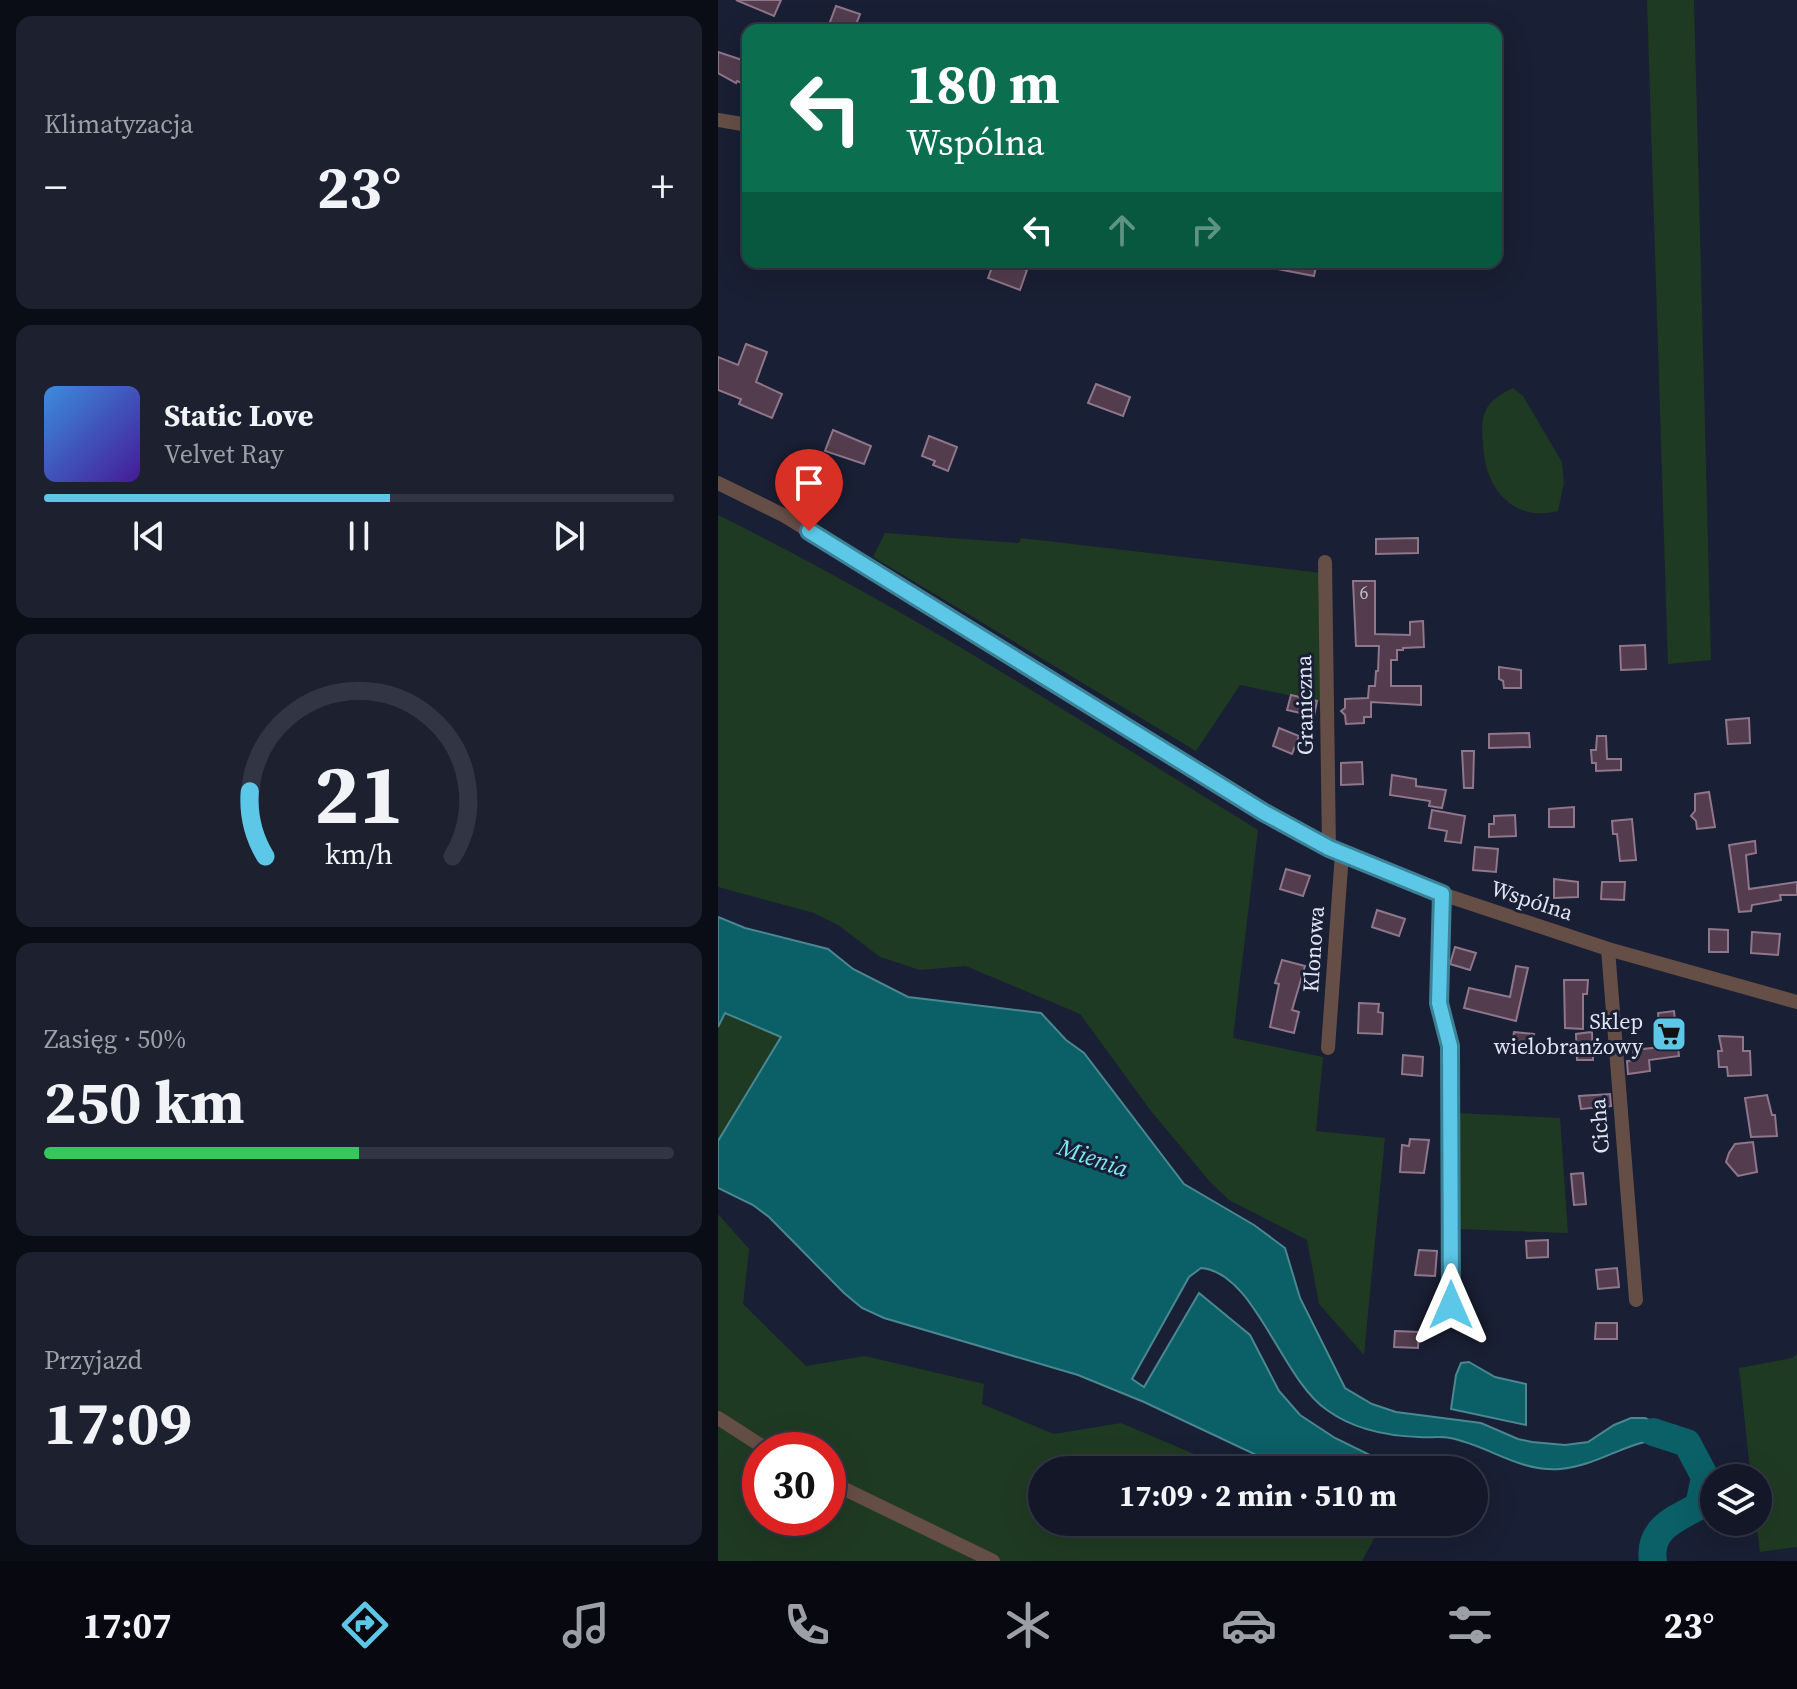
<!DOCTYPE html>
<html lang="pl">
<head>
<meta charset="utf-8">
<style>
	:root { --surface:#131727; --page:#1c202f; --text:#f1f3f6; --muted:#9d9fa7; --line:#323644; --accent:#5cc7e7 }
	body { margin:0; font-family:"Source Serif 4",serif; background:var(--page); color:var(--text); height:100vh; display:flex; flex-direction:column; font-size:30px; white-space:nowrap }
	* { box-sizing:border-box; margin:0 }
	p { font-size:26px; color:var(--muted) }
	.icon { flex:none; width:44px; height:44px; fill:none; stroke:currentColor; stroke-width:2; stroke-linecap:round; stroke-linejoin:round }
	.map { position:relative; flex:1; overflow:hidden }
	.sheet { display:flex; flex-direction:column; gap:16px; padding:16px; background:#0a0d15; width:718px }
	.sheet>* { flex:none }
	.guide { position:absolute; left:24px; top:24px; width:760px; height:244px; border-radius:16px; box-shadow:0 8px 32px #0002,0 0 0 2px var(--line); background:#0b6e4f; color:#fff; overflow:hidden }
	.tools { position:absolute; left:982px; top:1464px; display:grid; gap:16px }
	.tools a { display:grid; place-items:center; width:72px; height:72px; border-radius:50%; background:var(--surface); box-shadow:0 8px 32px #0002,0 0 0 2px var(--line); font-size:40px }
	.speed { position:absolute; left:24px; top:1432px; display:flex; gap:16px; font-size:40px; font-weight:700; text-align:center }
	.speed>* { display:grid; place-content:center; width:104px; height:104px; border-radius:50%; background:var(--surface); box-shadow:0 8px 32px #0002,0 0 0 2px var(--line); line-height:1 }
	.speed .limit { border:12px solid #d22; background:#fff; color:#111 }
	.pin { position:absolute; display:grid; place-items:center; width:68px; height:68px; color:#fff; margin:-82px -34px; border-radius:50% 50% 50% 0; rotate:-45deg; box-shadow:0 0 8px #0007 }
	.pin .icon { rotate:45deg }
	.me { position:absolute; width:88px; margin:-44px; rotate:0deg; stroke-linejoin:round; filter:drop-shadow(0 0 6px #0008) }
	.turn { display:flex; align-items:center; gap:28px; height:168px; padding:0 32px; font-size:36px }
	.turn .icon { width:104px; height:104px; stroke-width:2.5 }
	.turn b { display:block; font-size:56px; line-height:68px }
	.lanes { display:flex; align-items:center; height:76px; padding:0 32px; background:#0003; justify-content:center; gap:40px; direction:ltr }
	.lanes .off { opacity:.35 }
	.big { font-size:60px; font-weight:700; line-height:1.1 }
	.sheet .tile { flex:1; display:flex; flex-direction:column; justify-content:center; gap:12px; min-width:0; padding:0 28px; border-radius:16px; background:var(--page) }
	.sheet .dial { align-items:center; gap:0 }
	.dial svg { height:208px; overflow:visible; fill:none; stroke:var(--line); stroke-width:7; stroke-linecap:round; text-anchor:middle }
	.dial text { fill:var(--text); stroke:none }
	.song { display:flex; align-items:center; gap:24px }
	.cover { width:96px; height:96px; border-radius:12px; background:linear-gradient(135deg,hsl(210 70% 55%),hsl(260 70% 35%)) }
	.played { height:8px; border-radius:4px; background:linear-gradient(90deg,var(--accent) 55%,var(--line) 55%) }
	.keys { display:flex; justify-content:space-around; direction:ltr }
	.heat { display:flex; justify-content:space-between; align-items:center; font-size:44px; direction:ltr }
	.charge { height:12px; border-radius:6px; background:linear-gradient(90deg,#34c759 50%,var(--line) 0) }
	.trip { position:absolute; left:310px; top:1456px; width:460px; height:80px; border-radius:40px; background:var(--surface); box-shadow:0 8px 32px #0002,0 0 0 2px var(--line); font-weight:700; line-height:80px; text-align:center }
	.dock { display:flex; height:128px; justify-content:space-around; align-items:center; background:#080910; color:var(--muted) }
	.dock .icon { width:56px; height:56px }
	.dock .current { color:var(--accent) }
	.dock b { font-size:36px; color:var(--text) }
	main { display:flex; flex:1; min-height:0 }
	.map>svg:first-child { display:block }
	.green { fill:#1f3a23; fill-rule:evenodd }
	.water { fill:#0b5f66; stroke:#4b8791; stroke-width:2 }
	.lines { fill:none; stroke-linecap:round; stroke-linejoin:round }
	.river { stroke:#0b5f66; stroke-width:28 }
	.building { fill:#523c4e; stroke:#8f768a; stroke-width:2 }
	.street { stroke:#654e46; stroke-width:14 }
	.route-casing { stroke:#3c8196; stroke-width:20 }
	.route { stroke:#5cc7e7; stroke-width:14 }
	.labels { text-anchor:middle; stroke-width:6; stroke-linejoin:round; paint-order:stroke }
	.number-label { font-size:18px; fill:#bcbbca }
	.street-label { font-size:22px; fill:#e0e5f4; stroke:#191f34 }
	.poi-label { font-size:22px; fill:#e0e5f4; stroke:#191f34; text-anchor:end }
	.water-label { font-size:24px; font-style:italic; fill:#7be9f5; stroke:#191f34 }
</style>
</head>
<body>
<main>
<section class="sheet">
<div class="tile"><p>Klimatyzacja</p>
<div class="heat"><a>−</a><b class="big">23°</b><a>+</a></div>
</div>
<div class="tile">
<div class="song"><i class="cover"></i><div><b>Static Love</b><p>Velvet Ray</p></div></div>
<div class="played"></div>
<div class="keys"><svg class="icon" aria-label="previous" viewBox="0 0 24 24"><path d="M18 5L8 12l10 7zM5 5v14"/></svg><svg class="icon" aria-label="pause" viewBox="0 0 24 24"><path d="M8 5v14M16 5v14"/></svg><svg class="icon" aria-label="next" viewBox="0 0 24 24"><path d="M6 5l10 7-10 7zM19 5v14"/></svg></div>
</div>
<div class="tile dial"><svg viewBox="0 0 100 80">
<path d="M14 69A42 42 0 1 1 86 69"/>
<path d="M14 69A42 42 0 0 1 8 44" stroke="#5cc7e7"/>
<text x="50" y="56" font-size="32" font-weight="700">21</text>
<text x="50" y="72" font-size="11">km/h</text>
</svg></div>
<div class="tile"><p>Zasięg · 50%</p><b class="big">250 km</b><div class="charge"></div></div>
<div class="tile"><p>Przyjazd</p><b class="big">17:09</b></div>
</section>
<div class="map">
<svg width="1079" height="1561" viewBox="0 0 1079 1561">
	<rect width="100%" height="100%" fill="#191f34"/>
	<g class="green">
		<path d="M 929,0 L 976,0 L 993,660 L 950,664 Z"/>
		<path d="M 795,388 L 805,396 L 844,462 L 846,483 L 840,511 C 794,523 766,487 765,443 C 764,435 763,420 767,412 C 771,400 785,393 795,388 Z"/>
		<path d="M 0,515 C 188,608 362,720 540,830 L 515,1038 L 605,1057 L 598,1131 L 667,1138 L 646,1355 L 601,1304 L 589,1240 L 511,1200 L 493,1183 L 433,1111 L 362,1014 L 248,966 L 202,970 L 162,957 L 120,925 L 96,913 L 0,887 Z"/>
		<path d="M 167,533 L 301,543 L 303,538 L 603,573 L 603,702 L 522,685 L 478,751 L 155,557 Z"/>
		<path d="M 6,1013 L 63,1037 L 0,1141 L 0,1028 Z"/>
		<path d="M 738,1113 L 842,1118 L 850,1233 L 738,1229 Z"/>
		<path d="M 0,1214 L 31,1249 L 25,1304 L 88,1366 L 147,1356 L 266,1384 L 264,1404 L 336,1434 L 403,1423 L 514,1470 L 324,1470 L 324,1522 L 664,1524 L 644,1561 L 0,1561 ZM 42,1450 L 110,1450 L 110,1518 L 42,1518 Z"/>
		<path d="M 1079,1354 L 1079,1547 L 1042,1552 L 1038,1522 L 1040,1478 L 1033,1478 L 1021,1368 L 1074,1358 Z"/>
	</g>
	<g class="water">
		<path d="M 0,917 L 27,928 L 110,949 L 135,969 L 190,997 L 323,1013 L 348,1040 L 366,1053 L 466,1184 L 536,1225 L 567,1248 L 582,1298 L 627,1388 L 654,1404 L 678,1412 L 763,1423 L 800,1439 L 814,1442 L 847,1445 L 870,1442 L 896,1425 L 913,1418 L 927,1418 L 937,1423 L 958,1426 L 979,1441 L 952,1448 L 940,1439 C 905,1444 878,1466 842,1469 C 800,1472 770,1445 732,1438 C 722,1436 711,1438 701,1437 C 670,1436 635,1429 609,1410 C 563,1379 537,1272 483,1268 L 471,1277 L 414,1379 L 426,1387 L 481,1293 L 532,1335 L 561,1391 L 582,1415 L 617,1438 L 660,1459 L 656,1470 L 570,1470 L 426,1402 L 360,1375 L 166,1318 L 144,1308 L 126,1293 L 51,1217 L 35,1205 L 0,1188 L 0,1141 L 63,1037 L 7,1013 L 0,1027 Z"/>
		<path d="M 751,1362 L 777,1377 L 808,1384 L 808,1425 L 733,1409 L 738,1375 L 743,1363 Z"/>
	</g>
	<g class="lines">
		<path class="river" d="M 935,1432 L 969,1443 L 987,1477 L 981,1506 C 957,1519 930,1529 935,1561"/>
	</g>
	<g class="building">
		<path d="M 18,0 L 63,0 L 56,16 Z"/>
		<path d="M 118,6 L 142,14 L 136,30 L 109,30 Z"/>
		<path d="M 0,52 L 27,61 L 25,67 L 30,69 L 30,73 L 26,84 L 19,81 L 18,83 L 0,73 Z"/>
		<path d="M 276,262 L 295,262 L 294,265 L 309,270 L 302,290 L 270,278 Z"/>
		<path d="M 555,262 L 599,262 L 596,276 L 554,268 Z"/>
		<path d="M 28,344 L 49,352 L 38,382 L 64,394 L 54,418 L 21,404 L 23,399 L 0,390 L 0,357 L 20,365 Z"/>
		<path d="M 378,384 L 412,397 L 405,416 L 370,403 Z"/>
		<path d="M 115,430 L 153,446 L 146,464 L 107,451 Z"/>
		<path d="M 211,436 L 239,447 L 230,471 L 215,465 L 217,461 L 204,456 Z"/>
		<path d="M 700,538 L 700,553 L 658,554 L 658,539 Z"/>
		<path d="M 635,581 L 657,581 L 657,634 L 692,635 L 692,622 L 705,621 L 706,647 L 685,648 L 685,650 L 679,650 L 679,660 L 673,660 L 673,686 L 703,686 L 703,705 L 653,702 L 653,717 L 646,717 L 646,723 L 628,724 L 627,715 L 623,711 L 627,708 L 627,699 L 650,698 L 651,686 L 657,686 L 658,671 L 660,671 L 661,646 L 638,646 Z"/>
		<path d="M 927,645 L 928,669 L 903,670 L 902,646 Z"/>
		<path d="M 781,667 L 803,670 L 803,688 L 786,688 L 785,681 L 781,679 Z"/>
		<path d="M 573,695 L 599,701 L 596,716 L 569,710 Z"/>
		<path d="M 1031,718 L 1032,743 L 1010,744 L 1008,720 Z"/>
		<path d="M 561,728 L 581,736 L 574,754 L 555,746 Z"/>
		<path d="M 811,733 L 812,747 L 771,748 L 771,734 Z"/>
		<path d="M 879,736 L 888,736 L 889,759 L 903,759 L 903,770 L 878,771 L 878,763 L 874,763 L 873,750 L 878,750 Z"/>
		<path d="M 744,751 L 756,751 L 755,788 L 746,788 Z"/>
		<path d="M 644,762 L 645,784 L 623,785 L 623,763 Z"/>
		<path d="M 674,775 L 698,779 L 698,786 L 728,790 L 724,808 L 711,806 L 712,801 L 672,795 Z"/>
		<path d="M 991,792 L 997,827 L 979,829 L 978,821 L 973,816 L 977,811 L 977,794 Z"/>
		<path d="M 856,807 L 856,827 L 831,827 L 831,809 Z"/>
		<path d="M 714,810 L 747,816 L 743,843 L 727,841 L 729,831 L 711,828 Z"/>
		<path d="M 797,815 L 798,836 L 771,837 L 771,824 L 776,824 L 776,816 Z"/>
		<path d="M 914,819 L 918,860 L 902,861 L 899,834 L 895,834 L 894,821 Z"/>
		<path d="M 1037,841 L 1038,853 L 1028,855 L 1031,889 L 1079,882 L 1079,895 L 1062,895 L 1063,900 L 1034,905 L 1033,911 L 1021,912 L 1011,845 Z"/>
		<path d="M 757,847 L 780,849 L 778,872 L 755,870 Z"/>
		<path d="M 568,869 L 592,876 L 585,896 L 562,889 Z"/>
		<path d="M 836,879 L 860,882 L 860,897 L 836,898 Z"/>
		<path d="M 884,882 L 907,882 L 906,900 L 883,899 Z"/>
		<path d="M 659,910 L 687,919 L 681,936 L 654,927 Z"/>
		<path d="M 991,929 L 1010,930 L 1010,952 L 991,952 Z"/>
		<path d="M 1034,932 L 1062,934 L 1060,955 L 1033,953 Z"/>
		<path d="M 737,947 L 758,953 L 752,970 L 732,964 Z"/>
		<path d="M 564,960 L 587,966 L 574,1010 L 581,1012 L 576,1033 L 552,1027 L 561,984 L 557,983 Z"/>
		<path d="M 798,966 L 810,968 L 798,1021 L 746,1008 L 751,988 L 792,997 Z"/>
		<path d="M 846,980 L 870,980 L 869,994 L 865,994 L 865,1029 L 847,1028 Z"/>
		<path d="M 641,1003 L 661,1004 L 660,1012 L 665,1013 L 664,1034 L 640,1033 Z"/>
		<path d="M 956,1011 L 961,1056 L 931,1060 L 932,1071 L 910,1074 L 909,1061 L 917,1060 L 915,1050 L 944,1047 L 940,1013 Z"/>
		<path d="M 796,1032 L 816,1034 L 813,1054 L 793,1050 Z"/>
		<path d="M 874,1032 L 875,1060 L 859,1060 L 858,1034 Z"/>
		<path d="M 1001,1036 L 1025,1037 L 1025,1051 L 1032,1051 L 1033,1075 L 1010,1076 L 1009,1067 L 1001,1067 L 1000,1051 L 1004,1051 Z"/>
		<path d="M 685,1055 L 705,1057 L 704,1076 L 684,1074 Z"/>
		<path d="M 892,1094 L 893,1106 L 863,1109 L 861,1096 Z"/>
		<path d="M 1049,1095 L 1054,1115 L 1057,1115 L 1059,1136 L 1033,1137 L 1027,1098 Z"/>
		<path d="M 692,1139 L 711,1140 L 706,1173 L 682,1172 L 684,1145 L 691,1146 Z"/>
		<path d="M 1035,1142 L 1039,1172 L 1020,1176 L 1008,1162 L 1011,1153 L 1017,1144 Z"/>
		<path d="M 865,1173 L 868,1204 L 856,1205 L 853,1174 Z"/>
		<path d="M 830,1240 L 830,1257 L 809,1258 L 808,1241 Z"/>
		<path d="M 701,1250 L 719,1251 L 717,1276 L 697,1275 Z"/>
		<path d="M 899,1268 L 901,1287 L 880,1289 L 878,1270 Z"/>
		<path d="M 878,1323 L 899,1323 L 899,1339 L 877,1339 Z"/>
		<path d="M 677,1331 L 701,1332 L 700,1348 L 676,1347 Z"/>
	</g>
	<g class="lines">
		<g class="street">
			<path d="M 0,120 L 30,125"/>
			<path d="M 0,483 L 67,516 L 545,812 L 611,848 L 724,894 L 890,949 L 1079,1002"/>
			<path d="M 607,562 L 611,848"/>
			<path d="M 724,894 L 721,1003 L 732,1046 L 733,1305"/>
			<path d="M 890,949 L 918,1300"/>
			<path d="M 610,1048 L 624,853"/>
			<path d="M 0,1418 L 50,1450"/>
			<path d="M 110,1481 L 275,1561"/>
		</g>
	</g>
	<g class="lines">
		<defs>
			<path id="route" d="M 91,531 L 545,812 L 611,848 L 724,894 L 721,1003 L 732,1046 L 733,1305"/>
		</defs>
		<use href="#route" class="route-casing"/>
		<use href="#route" class="route"/>
	</g>
	<defs>
		<symbol id="supermarket-square" viewBox="-11 -11 22 22"><rect x="-9" y="-9" width="18" height="18" rx="4" fill="#5cc7e7" stroke="#191f34"/><path d="M-6-5.5h2.5l.6 2H6L4.5 2H-2.5L-4.4-4H-6ZM-1.5 3.2a1.3 1.3 0 1 0 .1 0ZM3 3.2a1.3 1.3 0 1 0 .1 0Z" fill="#111"/></symbol>
	</defs>
	<g fill-rule="evenodd">
		<use href="#supermarket-square" x="931" y="1014" width="40" height="40"/>
	</g>
	<g class="labels">
		<g class="number-label">
			<text x="646" y="599">6</text>
		</g>
		<g class="street-label">
			<text transform="translate(586 705) rotate(-91)" y="8">Graniczna</text>
			<text transform="translate(814 900) rotate(18)" y="8">Wspólna</text>
			<text transform="translate(595 949) rotate(-86)" y="8">Klonowa</text>
			<text transform="translate(881 1126) rotate(-94)" y="8">Cicha</text>
		</g>
		<g class="poi-label">
			<text x="925" y="1029">Sklep<tspan x="925" dy="25">wielobranżowy</tspan></text>
		</g>
		<g class="water-label">
			<text transform="translate(375 1158) rotate(19)" y="8">Mienia</text>
		</g>
	</g>
</svg>
<div class="tools">
<a><svg class="icon" aria-label="layers" viewBox="0 0 24 24"><path d="M12 4l9 5-9 5-9-5zM3 14l9 5 9-5"/></svg></a>
</div>
<div class="speed"><div class="limit">30</div></div>
<div class="pin" style="left:91px;top:531px;background:#d93025"><svg class="icon" aria-label="arrive" viewBox="0 0 24 24"><path d="M6 21V4h12l-3 4 3 4H6"/></svg></div>
<svg class="me" style="left:733px;top:1305px" viewBox="-20 -20 40 40"><path d="M0-17L14 15 0 8-14 15z" fill="#5cc7e7" stroke="#fff" stroke-width="4"/></svg>
<div class="trip">17:09 · 2 min · 510 m</div>
<div class="guide">
<div class="turn"><svg class="icon" aria-label="left" viewBox="0 0 24 24"><path d="M17 20v-9H6M10 6l-5 5 5 5"/></svg><div><b>180 m</b>Wspólna</div></div>
<div class="lanes"><svg class="icon" aria-label="left" viewBox="0 0 24 24"><path d="M17 20v-9H6M10 6l-5 5 5 5"/></svg><svg class="icon off" aria-label="ahead" viewBox="0 0 24 24"><path d="M12 20V5M6 11l6-6 6 6"/></svg><svg class="icon off" aria-label="right" viewBox="0 0 24 24"><path d="M7 20v-9h11M14 6l5 5-5 5"/></svg></div>
</div>
</div>
</main>
<nav class="dock">
<b>17:07</b>
<svg class="icon current" aria-label="directions" viewBox="0 0 24 24"><path d="M12 3l9 9-9 9-9-9zM9 14v-3h6M13 9l2 2-2 2"/></svg>
<svg class="icon" aria-label="music" viewBox="0 0 24 24"><path d="M9 18V5l10-2v13"/><circle cx="6" cy="18" r="3"/><circle cx="16" cy="16" r="3"/></svg>
<svg class="icon" aria-label="phone" viewBox="0 0 24 24"><path d="M5 4h4l2 5-3 2q2 4 5 5l2-3 5 2v4C11 20 4 13 5 4z"/></svg>
<svg class="icon" aria-label="climate" viewBox="0 0 24 24"><path d="M12 3v18M4 7l16 10M4 17L20 7"/></svg>
<svg class="icon" aria-label="car" viewBox="0 0 24 24"><path d="M5 17H2v-5l4-1 3-4h7l3 4 3 1v5h-3M9 17h6M6 11h13"/><circle cx="7" cy="17" r="2"/><circle cx="17" cy="17" r="2"/></svg>
<svg class="icon" aria-label="filters" viewBox="0 0 24 24"><path d="M4 7h16M4 17h16"/><circle cx="9" cy="7" r="2"/><circle cx="15" cy="17" r="2"/></svg>
<b>23°</b>
</nav>
</body>
</html>
